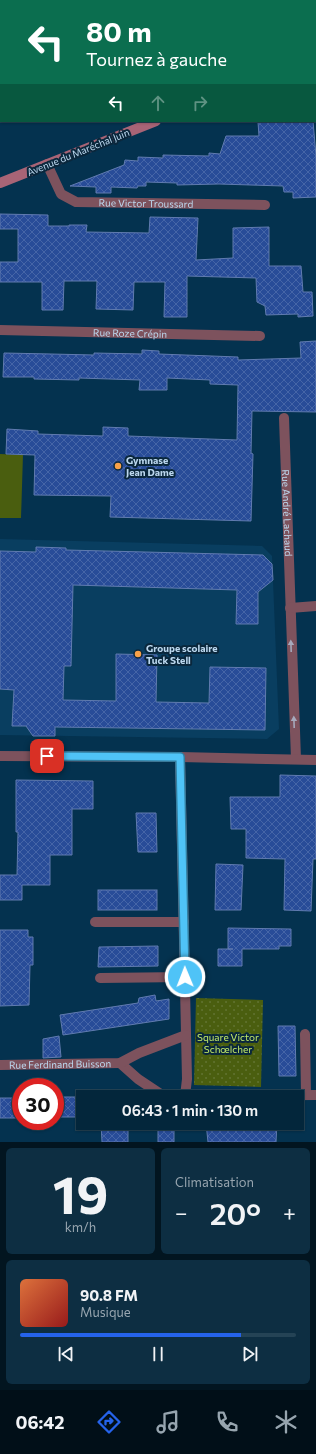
<!DOCTYPE html>
<html lang="fr">
<head>
<meta charset="utf-8">
<style>
	:root { --surface:#03263b; --page:#0d2e42; --text:#f1f3f6; --muted:#97a5af; --line:#244355; --accent:#2563eb }
	body { margin:0; font-family:Commissioner,sans-serif; background:var(--page); color:var(--text); height:100vh; display:flex; flex-direction:column; font-size:15px; white-space:nowrap }
	* { box-sizing:border-box; margin:0 }
	p { font-size:13px; color:var(--muted) }
	.icon { flex:none; width:22px; height:22px; fill:none; stroke:currentColor; stroke-width:2; stroke-linecap:round; stroke-linejoin:round }
	.map { position:relative; height:1142px; overflow:hidden }
	.sheet { display:flex; flex-direction:column; gap:6px; padding:6px; background:#021520; flex:1 }
	.sheet>* { flex:none }
	.hud { position:absolute; left:0px; top:0px; width:316px; height:122px; box-shadow:0 1px 3px #0004,0 0 0 1px var(--line); background:#0b6e4f; color:#fff; overflow:hidden }
	.speed { position:absolute; left:12px; top:1078px; display:flex; gap:8px; font-size:20px; font-weight:700; text-align:center }
	.speed>* { display:grid; place-content:center; width:52px; height:52px; border-radius:50%; background:var(--surface); box-shadow:0 1px 3px #0004,0 0 0 1px var(--line); line-height:1 }
	.speed .limit { border:6px solid #d22; background:#fff; color:#111 }
	.pin { position:absolute; display:grid; place-items:center; width:34px; height:34px; color:#fff; margin:-17px; border-radius:8px; box-shadow:0 2px 6px #0006 }
	.me { position:absolute; width:44px; margin:-22px; rotate:359deg; stroke-linejoin:round; filter:drop-shadow(0 0 3px #0008) }
	.turn { display:flex; align-items:center; gap:14px; height:84px; padding:0 20px; font-size:18px }
	.turn .icon { width:52px; height:52px; stroke-width:2.5 }
	.turn b { display:block; font-size:28px; line-height:34px }
	.lanes { display:flex; align-items:center; height:38px; padding:0 20px; background:#0003; justify-content:center; gap:20px; direction:ltr }
	.lanes .off { opacity:.35 }
	.big { font-size:30px; font-weight:600; line-height:1.1 }
	.sheet .card { flex:1; display:flex; flex-direction:column; justify-content:center; gap:6px; min-width:0; padding:0 14px; border-radius:6px; background:var(--page) }
	.sheet .dial { align-items:center; gap:0 }
	.dial b { font-size:52px; line-height:1 }
	.song { display:flex; align-items:center; gap:12px }
	.cover { width:48px; height:48px; border-radius:6px; background:linear-gradient(135deg,hsl(20 70% 55%),hsl(0 70% 35%)) }
	.played { height:4px; border-radius:2px; background:linear-gradient(90deg,var(--accent) 80%,var(--line) 80%) }
	.keys { display:flex; justify-content:space-around; direction:ltr }
	.heat { display:flex; justify-content:space-between; align-items:center; font-size:22px; direction:ltr }
	.sheet .tiles { flex:1; display:grid; gap:6px; grid-template-columns:1fr 1fr }
	.card:last-child { grid-column:span 2 }
	.trip { position:absolute; left:76px; top:1090px; width:228px; height:40px; border-radius:0px; background:var(--surface); box-shadow:0 1px 3px #0004,0 0 0 1px var(--line); font-weight:600; line-height:40px; text-align:center }
	.tab-bar { display:flex; height:64px; justify-content:space-around; align-items:center; background:#010f18; color:var(--muted) }
	.tab-bar .icon { width:28px; height:28px }
	.tab-bar .current { color:var(--accent) }
	.tab-bar b { font-size:18px; color:var(--text) }
	.map>svg:first-child { display:block }
	.built { fill:#093e60 }
	.grass { fill:url(#grass-dots) }
	.garden { fill:#4a5e0f }
	.building { fill:url(#building-cross-hatch); stroke:#607bb0 }
	.lines { fill:none; stroke-linecap:round; stroke-linejoin:round }
	.service { stroke:#7d525d; stroke-width:10 }
	.minor { stroke:#7d525d; stroke-width:10 }
	.secondary { stroke:#a86476; stroke-width:10 }
	.oneway { fill:#a6a9bc }
	.route-casing { stroke:#337fa1; stroke-width:10 }
	.route { stroke:#4fc3f7; stroke-width:7 }
	.poi-dot { fill:#f7a149; stroke:#0a273c; stroke-width:1.5 }
	.labels { text-anchor:middle; stroke-width:4; stroke-linejoin:round; paint-order:stroke }
	.street-label { font-size:10px; fill:#bcd8ef; stroke:#0a273c }
	.poi-label { font-size:10px; font-weight:bold; fill:#bcd8ef; stroke:#0a273c; text-anchor:start }
	.park-label { font-size:10px; fill:#c4ea69; stroke:#0a273c }
</style>
</head>
<body>
<div class="map">
<svg width="316" height="1142" viewBox="0 0 316 1142">
	<defs>
		<pattern id="grass-dots" width="8" height="8" patternUnits="userSpaceOnUse"><rect width="8" height="8" fill="#4a5e0f"/><path d="M2 2h.1M6 6h.1" fill="none" stroke="#627432" stroke-width="1.8" stroke-linecap="round"/></pattern>
		<pattern id="building-cross-hatch" width="8" height="8" patternUnits="userSpaceOnUse"><rect width="8" height="8" fill="#284c98"/><path d="M0 0l8 8M0 8l8-8" fill="none" stroke="#4565a7"/></pattern>
	</defs>
	<rect width="100%" height="100%" fill="#04324f"/>
	<path class="built" d="M 0,539 L 262,546 L 272,556 L 279,729 L 267,739 L 0,735 Z"/>
	<path class="grass" d="M 196,998 L 263,1000 L 261,1087 L 194,1085 Z"/>
	<path class="garden" d="M 0,454 L 23,455 L 21,518 L 0,518 Z"/>
	<g class="building">
		<path d="M 313,121 L 316,156 L 316,197 L 293,198 L 293,192 L 284,192 L 283,186 L 219,184 L 177,185 L 177,183 L 146,182 L 146,186 L 138,186 L 137,188 L 111,187 L 111,193 L 96,193 L 96,187 L 70,186 L 124,165 L 125,160 L 138,161 L 138,157 L 163,158 L 163,155 L 209,156 L 209,153 L 220,154 L 226,136 L 259,136 L 258,122 Z"/>
		<path d="M 0,214 L 48,215 L 48,226 L 69,226 L 69,225 L 87,225 L 86,232 L 149,233 L 150,217 L 198,218 L 196,260 L 233,258 L 233,228 L 269,227 L 269,266 L 301,266 L 303,292 L 312,292 L 313,316 L 298,317 L 298,314 L 266,315 L 265,306 L 257,302 L 256,278 L 187,276 L 187,317 L 164,317 L 165,282 L 134,282 L 133,310 L 96,309 L 97,281 L 64,281 L 63,310 L 42,310 L 42,282 L 0,282 L 0,262 L 18,262 L 18,229 L 0,229 Z"/>
		<path d="M 316,341 L 316,412 L 252,411 L 251,453 L 253,454 L 251,521 L 110,517 L 111,496 L 34,495 L 35,455 L 6,454 L 7,429 L 38,431 L 38,434 L 103,436 L 103,427 L 128,428 L 128,436 L 237,440 L 238,385 L 210,384 L 210,380 L 167,378 L 167,390 L 139,390 L 140,380 L 79,378 L 79,380 L 34,379 L 34,377 L 3,377 L 4,353 L 51,354 L 94,355 L 94,353 L 142,354 L 142,350 L 159,351 L 159,354 L 238,357 L 238,360 L 301,358 L 300,342 Z"/>
		<path d="M 36,547 L 66,548 L 66,550 L 263,555 L 272,564 L 273,580 L 258,592 L 258,624 L 236,624 L 237,590 L 73,585 L 71,666 L 64,666 L 63,700 L 116,701 L 116,654 L 157,655 L 156,702 L 209,703 L 210,667 L 266,668 L 265,730 L 55,727 L 55,736 L 33,736 L 26,726 L 12,726 L 14,690 L 0,689 L 0,551 L 36,552 Z"/>
		<path d="M 280,775 L 316,776 L 316,859 L 313,859 L 311,911 L 284,910 L 285,859 L 246,858 L 246,829 L 231,829 L 230,797 L 280,797 Z"/>
		<path d="M 16,780 L 93,781 L 93,809 L 72,809 L 72,855 L 50,855 L 50,885 L 22,885 L 22,900 L 0,900 L 0,875 L 17,875 L 18,832 L 16,832 Z"/>
		<path d="M 136,813 L 156,813 L 157,852 L 138,852 Z"/>
		<path d="M 216,864 L 243,865 L 241,910 L 215,910 Z"/>
		<rect x="98" y="890" width="59" height="20"/>
		<path d="M 228,928 L 291,929 L 291,946 L 279,946 L 279,949 L 242,949 L 242,966 L 218,966 L 218,949 L 233,949 L 228,949 Z"/>
		<path d="M 0,930 L 28,930 L 28,937 L 33,937 L 33,965 L 30,965 L 29,1005 L 0,1006 Z"/>
		<path d="M 158,946 L 158,966 L 98,967 L 99,947 Z"/>
		<path d="M 155,995 L 156,1001 L 169,999 L 169,1019 L 63,1035 L 60,1015 L 138,1003 L 139,998 Z"/>
		<path d="M 278,1026 L 295,1026 L 296,1076 L 279,1076 Z"/>
		<path d="M 59,1036 L 61,1057 L 43,1058 L 43,1039 Z"/>
		<path d="M 55,1097 L 80,1097 L 80,1099 L 83,1099 L 83,1117 L 55,1117 Z"/>
		<rect x="0" y="1098" width="21" height="20"/>
		<path d="M 101,1123 L 128,1123 L 128,1142 L 102,1142 Z"/>
		<rect x="158" y="1123" width="16" height="19"/>
		<path d="M 206,1123 L 277,1123 L 276,1142 L 208,1142 Z"/>
	</g>
	<g class="lines">
		<g class="service">
			<path d="M 95,922 L 184,922"/>
			<path d="M 100,978 L 185,977"/>
			<path d="M 305,1034 L 306,1095"/>
		</g>
		<g class="minor">
			<path id="s1" d="M 47,164 L 61,194 L 76,202 L 265,205"/>
			<path id="s2" d="M 0,330 L 260,336"/>
			<path id="s3" d="M 284,418 L 296,759"/>
			<path d="M 290,608 L 316,606"/>
			<path d="M 0,756 L 180,757 L 316,760"/>
			<path d="M 180,757 L 187,1079 L 185,1096"/>
			<path d="M 120,1063 L 138,1079 L 165,1097"/>
			<path id="s4" d="M 0,1065 L 120,1063 L 139,1053 L 186,1035"/>
			<path d="M 170,1097 L 185,1096 L 316,1095"/>
		</g>
		<g class="secondary">
			<path d="M 315,58 L 316,58"/>
			<path d="M 0,183 L 156,121"/>
		</g>
	</g>
	<defs><path id="oneway-solid" d="M-6-.8H1V-3.2L6.5 0L1 3.2V.8H-6Z"/></defs>
	<g class="oneway">
		<use href="#oneway-solid" transform="translate(291 646) rotate(-92)"/>
		<use href="#oneway-solid" transform="translate(294 722) rotate(-92)"/>
	</g>
	<g class="lines">
		<defs>
			<path id="route" d="M 47,756 L 180,757 L 185,977"/>
		</defs>
		<use href="#route" class="route-casing"/>
		<use href="#route" class="route"/>
	</g>
	<g class="poi-dot">
		<circle cx="118" cy="466" r="4"/>
		<circle cx="138" cy="654" r="4"/>
	</g>
	<g class="labels">
		<g class="street-label">
			<text transform="translate(78 152) rotate(-22)" y="4">Avenue du Maréchal Juin</text>
			<text dy="4" stroke="none"><textPath href="#s1" startOffset="120">Rue Victor Troussard</textPath></text>
			<text dy="4" stroke="none"><textPath href="#s2" startOffset="130">Rue Roze Crépin</textPath></text>
			<text dy="4" stroke="none"><textPath href="#s3" startOffset="95">Rue André Lachaud</textPath></text>
			<text dy="4" stroke="none"><textPath href="#s4" startOffset="60">Rue Ferdinand Buisson</textPath></text>
		</g>
		<g class="poi-label">
			<text x="126" y="464">Gymnase<tspan x="126" dy="12">Jean Dame</tspan></text>
			<text x="146" y="652">Groupe scolaire<tspan x="146" dy="12">Tuck Stell</tspan></text>
		</g>
		<g class="park-label">
			<text x="228" y="1041">Square Victor<tspan x="228" dy="12">Schœlcher</tspan></text>
		</g>
	</g>
</svg>
<div class="speed"><div class="limit">30</div></div>
<div class="pin" style="left:47px;top:756px;background:#d93025"><svg class="icon" aria-label="arrive" viewBox="0 0 24 24"><path d="M6 21V4h12l-3 4 3 4H6"/></svg></div>
<svg class="me" style="left:185px;top:977px" viewBox="-20 -20 40 40"><circle r="17" fill="#4fc3f7" stroke="#fff" stroke-width="3"/><path d="M0-11L8 9 0 5-8 9z" fill="#fff"/></svg>
<div class="trip">06:43 · 1 min · 130 m</div>
<div class="hud">
<div class="turn"><svg class="icon" aria-label="left" viewBox="0 0 24 24"><path d="M17 20v-9H6M10 6l-5 5 5 5"/></svg><div><b>80 m</b>Tournez à gauche</div></div>
<div class="lanes"><svg class="icon" aria-label="left" viewBox="0 0 24 24"><path d="M17 20v-9H6M10 6l-5 5 5 5"/></svg><svg class="icon off" aria-label="ahead" viewBox="0 0 24 24"><path d="M12 20V5M6 11l6-6 6 6"/></svg><svg class="icon off" aria-label="right" viewBox="0 0 24 24"><path d="M7 20v-9h11M14 6l5 5-5 5"/></svg></div>
</div>
</div>
<section class="sheet">
<div class="tiles">
<div class="card dial"><b>19</b><p>km/h</p></div>
<div class="card"><p>Climatisation</p>
<div class="heat"><a>−</a><b class="big">20°</b><a>+</a></div>
</div>
<div class="card">
<div class="song"><i class="cover"></i><div><b>90.8 FM</b><p>Musique</p></div></div>
<div class="played"></div>
<div class="keys"><svg class="icon" aria-label="previous" viewBox="0 0 24 24"><path d="M18 5L8 12l10 7zM5 5v14"/></svg><svg class="icon" aria-label="pause" viewBox="0 0 24 24"><path d="M8 5v14M16 5v14"/></svg><svg class="icon" aria-label="next" viewBox="0 0 24 24"><path d="M6 5l10 7-10 7zM19 5v14"/></svg></div>
</div>
</div>
</section>
<nav class="tab-bar">
<b>06:42</b>
<svg class="icon current" aria-label="directions" viewBox="0 0 24 24"><path d="M12 3l9 9-9 9-9-9zM9 14v-3h6M13 9l2 2-2 2"/></svg>
<svg class="icon" aria-label="music" viewBox="0 0 24 24"><path d="M9 18V5l10-2v13"/><circle cx="6" cy="18" r="3"/><circle cx="16" cy="16" r="3"/></svg>
<svg class="icon" aria-label="phone" viewBox="0 0 24 24"><path d="M5 4h4l2 5-3 2q2 4 5 5l2-3 5 2v4C11 20 4 13 5 4z"/></svg>
<svg class="icon" aria-label="climate" viewBox="0 0 24 24"><path d="M12 3v18M4 7l16 10M4 17L20 7"/></svg>
</nav>
</body>
</html>
